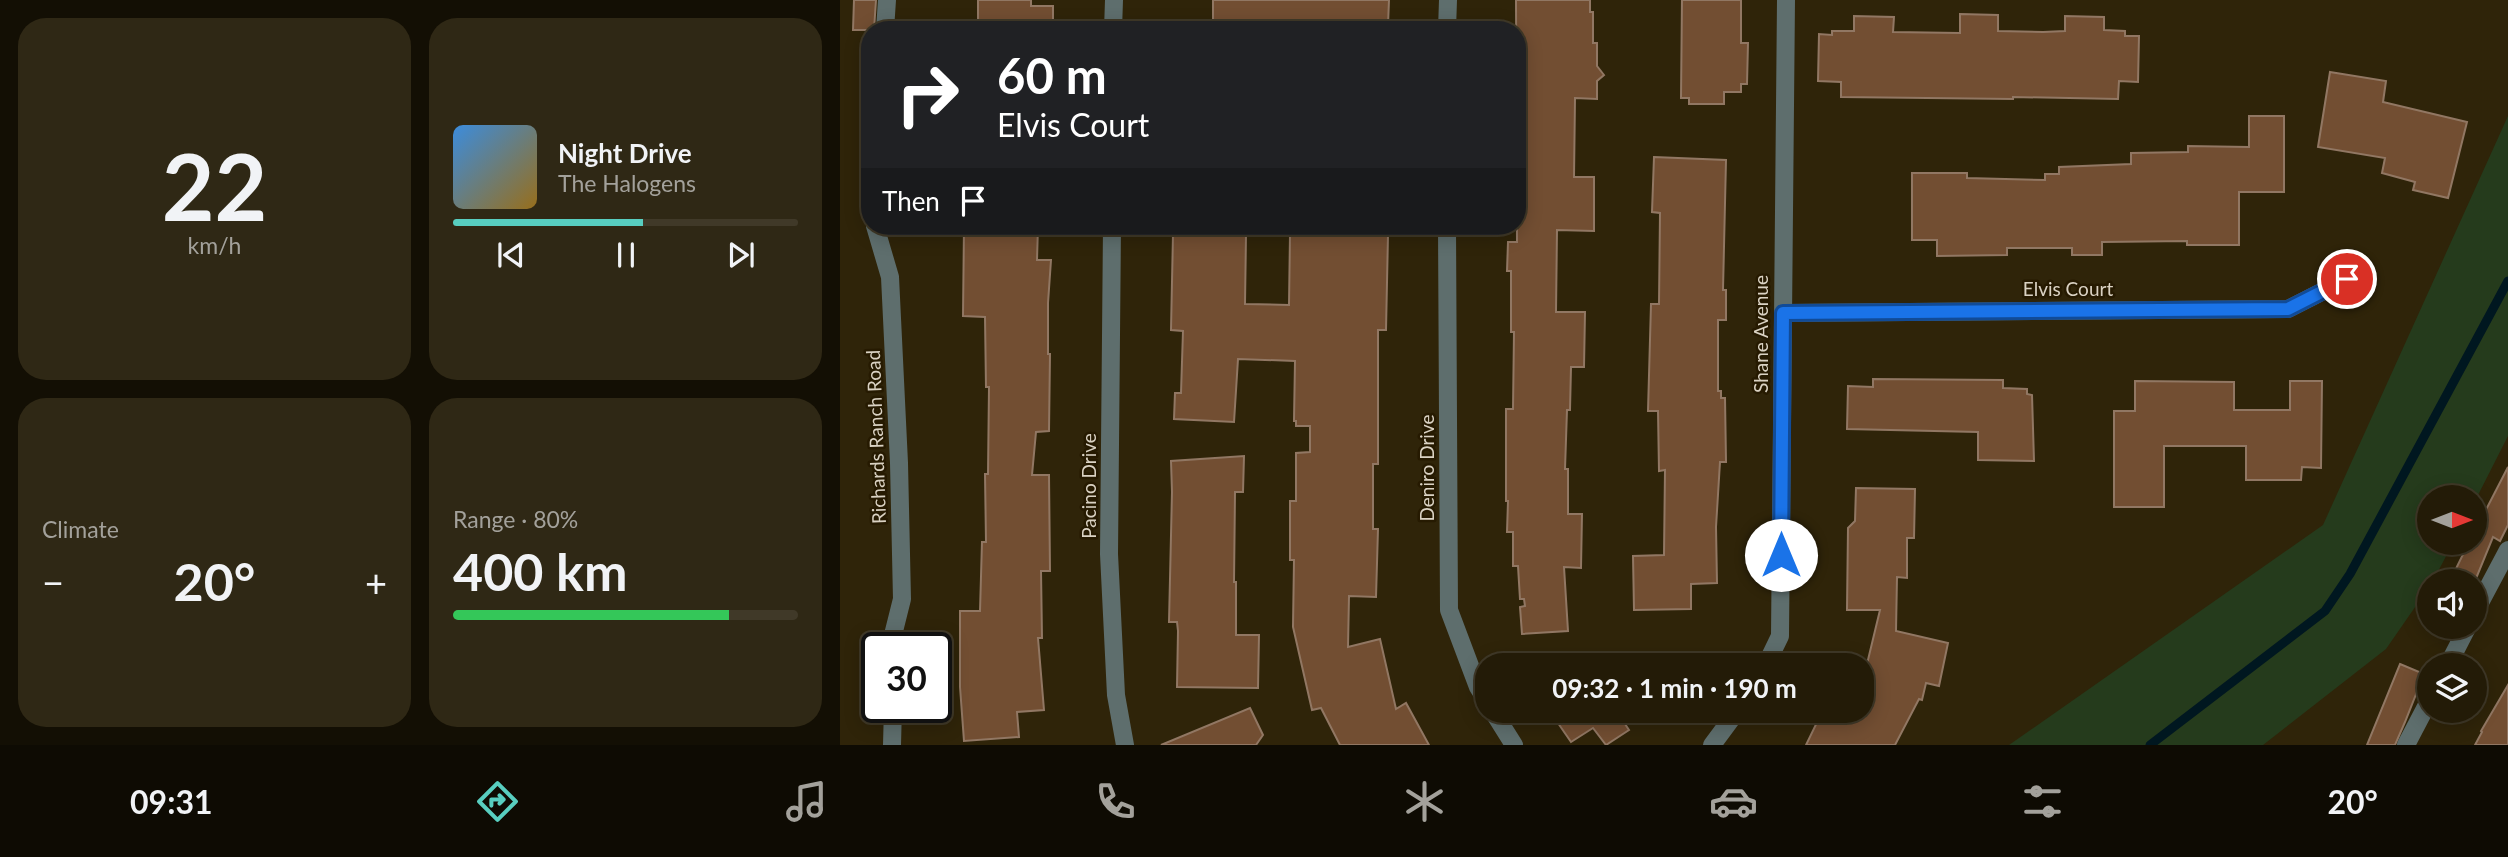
<!DOCTYPE html>
<html lang="en">
<head>
<meta charset="utf-8">
<style>
	:root { --surface:#231b07; --page:#2f2815; --text:#f1f3f6; --muted:#a3a19b; --line:#403928; --accent:#58cec0 }
	body { margin:0; font-family:Lato,sans-serif; background:var(--page); color:var(--text); height:100vh; display:flex; flex-direction:column; font-size:26px; white-space:nowrap }
	* { box-sizing:border-box; margin:0 }
	p { font-size:23px; color:var(--muted) }
	.icon { flex:none; width:38px; height:38px; fill:none; stroke:currentColor; stroke-width:2; stroke-linecap:round; stroke-linejoin:round }
	.map { position:relative; flex:1; overflow:hidden }
	.sheet { display:flex; flex-direction:column; gap:18px; padding:18px; background:#130f04; width:840px }
	.sheet>* { flex:none }
	.guide { position:absolute; left:21px; top:21px; width:665px; height:214px; border-radius:28px; box-shadow:0 4px 18px #0003,0 0 0 2px var(--line); background:#202124; color:#fff; overflow:hidden }
	.needle { width:46px; rotate:90deg }
	.fabs { position:absolute; left:1577px; top:485px; display:grid; gap:14px }
	.fabs a { display:grid; place-items:center; width:70px; height:70px; border-radius:50%; background:var(--surface); box-shadow:0 4px 18px #0003,0 0 0 2px var(--line); font-size:35px }
	.speed { position:absolute; left:21px; top:632px; display:flex; gap:14px; font-size:35px; font-weight:700; text-align:center }
	.speed>* { display:grid; place-content:center; width:91px; height:91px; border-radius:50%; background:var(--surface); box-shadow:0 4px 18px #0003,0 0 0 2px var(--line); line-height:1 }
	.speed .limit { border:4px solid #111; border-radius:10px; background:#fff; color:#111 }
	.pin { position:absolute; display:grid; place-items:center; width:60px; height:60px; color:#fff; margin:-30px; border:4px solid #fff; border-radius:50%; box-shadow:0 2px 7px #0007 }
	.me { position:absolute; width:77px; margin:-38px; rotate:0deg; stroke-linejoin:round; filter:drop-shadow(0 0 5px #0008) }
	.turn { display:flex; align-items:center; gap:24px; height:147px; padding:0 21px; font-size:32px }
	.turn .icon { width:91px; height:91px; stroke-width:2.5 }
	.turn b { display:block; font-size:49px; line-height:60px }
	.then { display:flex; align-items:center; height:66px; padding:0 21px; background:#0003; gap:14px; font-size:26px }
	.big { font-size:52px; font-weight:700; line-height:1.1 }
	.sheet .widget { flex:1; display:flex; flex-direction:column; justify-content:center; gap:10px; min-width:0; padding:0 24px; border-radius:28px; background:var(--page) }
	.sheet .dial { align-items:center; gap:0 }
	.dial b { font-size:91px; line-height:1 }
	.song { display:flex; align-items:center; gap:21px }
	.cover { width:84px; height:84px; border-radius:10px; background:linear-gradient(135deg,hsl(210 70% 55%),hsl(40 70% 35%)) }
	.played { height:7px; border-radius:4px; background:linear-gradient(90deg,var(--accent) 55%,var(--line) 55%) }
	.keys { display:flex; justify-content:space-around; direction:ltr }
	.heat { display:flex; justify-content:space-between; align-items:center; font-size:38px; direction:ltr }
	.charge { height:10px; border-radius:5px; background:linear-gradient(90deg,#34c759 80%,var(--line) 0) }
	.sheet .tiles { flex:1; display:grid; gap:18px; grid-template-columns:repeat(2,1fr) }
	.trip { position:absolute; left:635px; top:653px; width:399px; height:70px; border-radius:28px; background:var(--surface); box-shadow:0 4px 18px #0003,0 0 0 2px var(--line); font-weight:700; line-height:70px; text-align:center }
	.tabs { display:flex; height:112px; justify-content:space-around; align-items:center; background:#0e0b03; color:var(--muted) }
	.tabs .icon { width:49px; height:49px }
	.tabs .active { color:var(--accent) }
	.tabs b { font-size:32px; color:var(--text) }
	main { display:flex; flex:1; min-height:0 }
	.map>svg:first-child { display:block }
	.green { fill:#253b1c }
	.lines { fill:none; stroke-linecap:round; stroke-linejoin:round }
	.stream { stroke:#001720; stroke-width:9 }
	.building { fill:#724e32; stroke:#917763; stroke-width:2 }
	.minor { stroke:#5e6e6d; stroke-width:18 }
	.route-casing { stroke:#114b97; stroke-width:18 }
	.route { stroke:#1a73e8; stroke-width:12 }
	.labels { text-anchor:middle; stroke-width:5; stroke-linejoin:round; paint-order:stroke }
	.street-label { font-size:19px; fill:#dad2c3; stroke:#261a01 }
</style>
</head>
<body>
<main>
<section class="sheet">
<div class="tiles">
<div class="widget dial"><b>22</b><p>km/h</p></div>
<div class="widget">
<div class="song"><i class="cover"></i><div><b>Night Drive</b><p>The Halogens</p></div></div>
<div class="played"></div>
<div class="keys"><svg class="icon" aria-label="previous" viewBox="0 0 24 24"><path d="M18 5L8 12l10 7zM5 5v14"/></svg><svg class="icon" aria-label="pause" viewBox="0 0 24 24"><path d="M8 5v14M16 5v14"/></svg><svg class="icon" aria-label="next" viewBox="0 0 24 24"><path d="M6 5l10 7-10 7zM19 5v14"/></svg></div>
</div>
<div class="widget"><p>Climate</p>
<div class="heat"><a>−</a><b class="big">20°</b><a>+</a></div>
</div>
<div class="widget"><p>Range · 80%</p><b class="big">400 km</b><div class="charge"></div></div>
</div>
</section>
<div class="map">
<svg width="1668" height="745" viewBox="0 0 1668 745">
	<rect width="100%" height="100%" fill="#2f2409"/>
	<path class="green" d="M 1668,116 L 1668,436 L 1635,501 L 1634,497 L 1589,497 L 1589,542 L 1613,543 L 1593,581 L 1589,581 L 1589,587 L 1546,649 L 1423,745 L 1169,745 L 1483,525 Z"/>
	<g class="lines">
		<path class="stream" d="M 1310,745 L 1485,611 L 1510,574 L 1668,281"/>
	</g>
	<g class="building">
		<path d="M 14,0 L 36,0 L 34,30 L 13,30 Z"/>
		<path d="M 138,0 L 191,0 L 191,6 L 213,6 L 213,30 L 138,30 Z"/>
		<path d="M 373,0 L 549,0 L 548,25 L 373,21 Z"/>
		<path d="M 676,0 L 750,0 L 750,12 L 753,12 L 753,43 L 757,43 L 757,66 L 764,75 L 757,81 L 757,99 L 735,98 L 734,177 L 754,177 L 754,231 L 717,230 L 716,312 L 745,312 L 744,367 L 731,367 L 730,410 L 727,410 L 725,469 L 728,469 L 728,514 L 742,514 L 741,568 L 724,567 L 728,631 L 682,634 L 680,607 L 685,606 L 684,599 L 680,599 L 678,566 L 673,566 L 673,532 L 667,532 L 668,501 L 666,501 L 666,409 L 673,409 L 674,332 L 671,332 L 671,271 L 667,271 L 668,242 L 677,242 Z"/>
		<path d="M 842,0 L 901,0 L 901,43 L 908,43 L 907,84 L 901,84 L 901,92 L 884,92 L 884,104 L 849,104 L 849,98 L 841,98 Z"/>
		<path d="M 1120,14 L 1158,15 L 1158,31 L 1203,32 L 1225,31 L 1225,16 L 1264,17 L 1264,30 L 1285,31 L 1285,36 L 1299,36 L 1298,82 L 1279,81 L 1278,99 L 1173,97 L 1173,99 L 1001,97 L 1001,82 L 978,81 L 979,34 L 992,35 L 992,31 L 1014,31 L 1014,16 L 1054,17 L 1053,32 L 1120,33 Z"/>
		<path d="M 1490,72 L 1546,81 L 1543,102 L 1627,122 L 1608,198 L 1573,190 L 1575,182 L 1542,173 L 1545,158 L 1478,147 Z"/>
		<path d="M 1409,116 L 1444,116 L 1444,192 L 1399,192 L 1399,245 L 1347,245 L 1347,241 L 1262,242 L 1262,255 L 1232,255 L 1232,248 L 1167,248 L 1167,255 L 1097,256 L 1097,240 L 1072,240 L 1072,173 L 1127,173 L 1127,178 L 1205,180 L 1205,174 L 1219,174 L 1219,167 L 1291,164 L 1291,153 L 1348,152 L 1348,146 L 1409,147 Z"/>
		<path d="M 814,157 L 886,160 L 883,290 L 886,290 L 886,320 L 878,320 L 878,391 L 881,391 L 881,398 L 885,398 L 886,462 L 880,462 L 876,527 L 877,583 L 851,584 L 851,609 L 794,610 L 793,556 L 824,555 L 825,470 L 819,471 L 818,411 L 808,411 L 811,304 L 819,304 L 820,213 L 812,212 Z"/>
		<path d="M 124,226 L 198,226 L 197,260 L 211,260 L 208,303 L 208,354 L 210,354 L 209,431 L 196,432 L 192,475 L 209,475 L 210,571 L 201,571 L 202,638 L 198,638 L 204,710 L 177,712 L 179,737 L 124,741 L 120,687 L 120,611 L 140,611 L 142,542 L 146,542 L 145,474 L 148,474 L 149,387 L 146,387 L 145,317 L 123,316 Z"/>
		<path d="M 333,234 L 406,235 L 405,304 L 449,305 L 450,234 L 548,235 L 546,330 L 538,330 L 538,464 L 533,464 L 533,529 L 538,529 L 536,597 L 509,596 L 508,647 L 540,639 L 556,709 L 566,703 L 589,745 L 500,745 L 481,708 L 472,710 L 453,627 L 454,560 L 450,560 L 450,501 L 456,501 L 456,453 L 470,452 L 470,426 L 456,426 L 456,421 L 454,421 L 455,361 L 398,359 L 394,422 L 334,419 L 335,393 L 341,393 L 343,331 L 331,330 Z"/>
		<path d="M 1033,379 L 1163,380 L 1163,388 L 1187,389 L 1187,394 L 1192,395 L 1194,461 L 1138,460 L 1138,432 L 1007,429 L 1008,386 L 1033,387 Z"/>
		<path d="M 1295,381 L 1394,382 L 1394,410 L 1450,410 L 1450,381 L 1482,381 L 1481,468 L 1462,467 L 1461,480 L 1406,480 L 1406,446 L 1324,446 L 1324,507 L 1274,507 L 1274,411 L 1295,411 Z"/>
		<path d="M 404,456 L 403,492 L 395,492 L 394,582 L 396,582 L 396,635 L 419,635 L 418,688 L 337,687 L 338,631 L 337,622 L 329,622 L 332,492 L 331,461 Z"/>
		<path d="M 1668,467 L 1668,525 L 1660,541 L 1653,537 L 1635,581 L 1610,581 L 1629,542 L 1634,542 L 1634,533 Z"/>
		<path d="M 1016,488 L 1075,489 L 1074,538 L 1067,538 L 1067,578 L 1057,577 L 1056,631 L 1108,643 L 1099,686 L 1086,683 L 1082,700 L 1079,699 L 1055,745 L 966,745 L 983,710 L 1022,710 L 1022,663 L 1027,664 L 1040,610 L 1007,610 L 1008,528 L 1015,521 Z"/>
		<path d="M 1560,664 L 1584,674 L 1565,722 L 1555,745 L 1527,745 Z"/>
		<path d="M 1668,685 L 1668,745 L 1635,745 L 1642,732 L 1641,731 Z"/>
		<path d="M 410,708 L 423,735 L 416,745 L 321,745 Z"/>
		<path d="M 709,710 L 779,710 L 777,712 L 789,730 L 766,745 L 753,728 L 731,742 Z"/>
	</g>
	<g class="lines">
		<g class="minor">
			<path d="M 45,30 L 47,0"/>
			<path d="M 273,30 L 274,0"/>
			<path d="M 607,30 L 608,0"/>
			<path d="M 35,226 L 50,277 L 59,463 L 62,599 L 53,635 L 53,648"/>
			<path d="M 272,226 L 269,554 L 276,695 L 285,745"/>
			<path d="M 607,226 L 609,610 L 638,687 L 648,703"/>
			<path d="M 943,313 L 1448,309 L 1507,279"/>
			<path d="M 1634,614 L 1668,550"/>
			<path d="M 926,665 L 940,636 L 946,0"/>
			<path d="M 1608,665 L 1628,626"/>
			<path d="M 652,710 L 674,745"/>
			<path d="M 52,745 L 53,707"/>
			<path d="M 872,745 L 898,710"/>
			<path d="M 1566,745 L 1589,701"/>
		</g>
	</g>
	<g class="lines">
		<defs>
			<path id="route" d="M 941,555 L 943,313 L 1448,309 L 1507,279"/>
		</defs>
		<use href="#route" class="route-casing"/>
		<use href="#route" class="route"/>
	</g>
	<g class="labels">
		<g class="street-label">
			<text x="1228" y="296">Elvis Court</text>
			<text transform="translate(921 334) rotate(-90)" y="7">Shane Avenue</text>
			<text transform="translate(36 437) rotate(-92)" y="7">Richards Ranch Road</text>
			<text transform="translate(587 468) rotate(-90)" y="7">Deniro Drive</text>
			<text transform="translate(249 486) rotate(-90)" y="7">Pacino Drive</text>
		</g>
	</g>
</svg>
<div class="fabs">
<a><svg class="needle" viewBox="-14 -14 28 28"><path d="M0-13l5 13h-10z" fill="#e53935"/><path d="M0 13l5-13h-10z" fill="#a3a19b"/></svg></a>
<a><svg class="icon" aria-label="sound" viewBox="0 0 24 24"><path d="M4 9h4l5-4v14l-5-4H4zM17 9q2 3 0 6"/></svg></a>
<a><svg class="icon" aria-label="layers" viewBox="0 0 24 24"><path d="M12 4l9 5-9 5-9-5zM3 14l9 5 9-5"/></svg></a>
</div>
<div class="speed"><div class="limit">30</div></div>
<div class="pin" style="left:1507px;top:279px;background:#d93025"><svg class="icon" aria-label="arrive" viewBox="0 0 24 24"><path d="M6 21V4h12l-3 4 3 4H6"/></svg></div>
<svg class="me" style="left:941px;top:555px" viewBox="-20 -20 40 40"><circle r="19" fill="#fff"/><path d="M0-13L10 11 0 6-10 11z" fill="#1a73e8"/></svg>
<div class="trip">09:32 · 1 min · 190 m</div>
<div class="guide">
<div class="turn"><svg class="icon" aria-label="right" viewBox="0 0 24 24"><path d="M7 20v-9h11M14 6l5 5-5 5"/></svg><div><b>60 m</b>Elvis Court</div></div>
<div class="then">Then<svg class="icon" aria-label="arrive" viewBox="0 0 24 24"><path d="M6 21V4h12l-3 4 3 4H6"/></svg></div>
</div>
</div>
</main>
<nav class="tabs">
<b>09:31</b>
<svg class="icon active" aria-label="directions" viewBox="0 0 24 24"><path d="M12 3l9 9-9 9-9-9zM9 14v-3h6M13 9l2 2-2 2"/></svg>
<svg class="icon" aria-label="music" viewBox="0 0 24 24"><path d="M9 18V5l10-2v13"/><circle cx="6" cy="18" r="3"/><circle cx="16" cy="16" r="3"/></svg>
<svg class="icon" aria-label="phone" viewBox="0 0 24 24"><path d="M5 4h4l2 5-3 2q2 4 5 5l2-3 5 2v4C11 20 4 13 5 4z"/></svg>
<svg class="icon" aria-label="climate" viewBox="0 0 24 24"><path d="M12 3v18M4 7l16 10M4 17L20 7"/></svg>
<svg class="icon" aria-label="car" viewBox="0 0 24 24"><path d="M5 17H2v-5l4-1 3-4h7l3 4 3 1v5h-3M9 17h6M6 11h13"/><circle cx="7" cy="17" r="2"/><circle cx="17" cy="17" r="2"/></svg>
<svg class="icon" aria-label="filters" viewBox="0 0 24 24"><path d="M4 7h16M4 17h16"/><circle cx="9" cy="7" r="2"/><circle cx="15" cy="17" r="2"/></svg>
<b>20°</b>
</nav>
</body>
</html>
